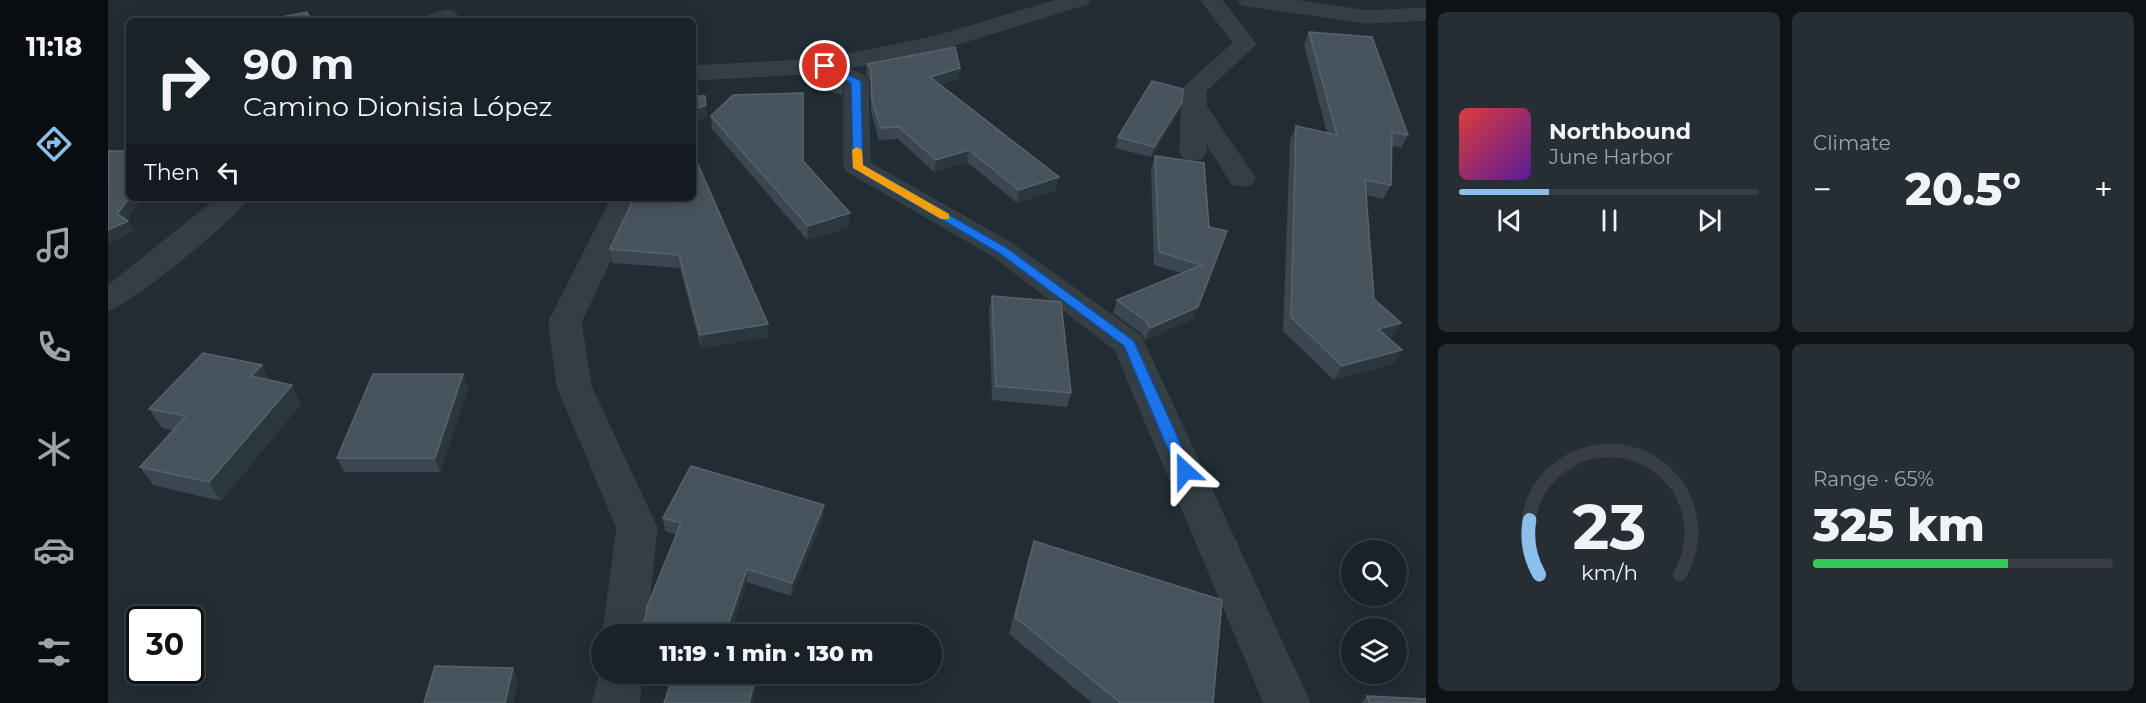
<!DOCTYPE html>
<html lang="en">
<head>
<meta charset="utf-8">
<style>
	:root { --surface:#1a2127; --page:#272e33; --text:#f1f3f6; --muted:#9fa3a7; --line:#383e44; --accent:#8bbeea }
	body { margin:0; font-family:Montserrat,sans-serif; background:var(--page); color:var(--text); height:100vh; display:flex; flex-direction:column; font-size:22px; white-space:nowrap }
	* { box-sizing:border-box; margin:0 }
	p { font-size:20px; color:var(--muted) }
	.icon { flex:none; width:33px; height:33px; fill:none; stroke:currentColor; stroke-width:2; stroke-linecap:round; stroke-linejoin:round }
	.map { position:relative; flex:1; overflow:hidden }
	.side { display:flex; flex-direction:column; gap:12px; padding:12px; background:#0e1215; width:720px }
	.side>* { flex:none }
	.banner { position:absolute; left:18px; top:18px; width:570px; height:183px; border-radius:9px; box-shadow:0 3px 15px #0003,0 0 0 2px var(--line); background:#1a2127; color:var(--text); overflow:hidden }
	.buttons { position:absolute; left:1233px; top:540px; display:grid; gap:12px }
	.buttons a { display:grid; place-items:center; width:66px; height:66px; border-radius:50%; background:var(--surface); box-shadow:0 3px 15px #0003,0 0 0 2px var(--line); font-size:30px }
	.speed { position:absolute; left:18px; top:606px; display:flex; gap:12px; font-size:30px; font-weight:700; text-align:center }
	.speed>* { display:grid; place-content:center; width:78px; height:78px; border-radius:50%; background:var(--surface); box-shadow:0 3px 15px #0003,0 0 0 2px var(--line); line-height:1 }
	.speed .limit { border:3px solid #111; border-radius:9px; background:#fff; color:#111 }
	.pin { position:absolute; display:grid; place-items:center; width:51px; height:51px; color:#fff; margin:-26px; border:3px solid #fff; border-radius:50%; box-shadow:0 2px 6px #0007 }
	.me { position:absolute; width:66px; margin:-33px; rotate:336deg; stroke-linejoin:round; filter:drop-shadow(0 0 4px #0008) }
	.turn { display:flex; align-items:center; gap:21px; height:126px; padding:0 18px; font-size:27px }
	.turn .icon { width:78px; height:78px; stroke-width:2.5 }
	.turn b { display:block; font-size:42px; line-height:51px }
	.then { display:flex; align-items:center; height:57px; padding:0 18px; background:#0003; gap:12px; font-size:22px }
	.big { font-size:45px; font-weight:800; line-height:1.1 }
	.side .card { flex:1; display:flex; flex-direction:column; justify-content:center; gap:9px; min-width:0; padding:0 21px; border-radius:9px; background:var(--page) }
	.side .dial { align-items:center; gap:0 }
	.dial svg { height:156px; overflow:visible; fill:none; stroke:var(--line); stroke-width:7; stroke-linecap:round; text-anchor:middle }
	.dial text { fill:var(--text); stroke:none }
	.song { display:flex; align-items:center; gap:18px }
	.cover { width:72px; height:72px; border-radius:9px; background:linear-gradient(135deg,hsl(0 70% 55%),hsl(270 70% 35%)) }
	.played { height:6px; border-radius:3px; background:linear-gradient(90deg,var(--accent) 30%,var(--line) 30%) }
	.keys { display:flex; justify-content:space-around; direction:ltr }
	.heat { display:flex; justify-content:space-between; align-items:center; font-size:33px; direction:ltr }
	.charge { height:9px; border-radius:4px; background:linear-gradient(90deg,#34c759 65%,var(--line) 0) }
	.side .tiles { flex:1; display:grid; gap:12px; grid-template-columns:repeat(2,1fr) }
	.trip { position:absolute; left:483px; top:624px; width:351px; height:60px; border-radius:30px; background:var(--surface); box-shadow:0 3px 15px #0003,0 0 0 2px var(--line); font-weight:800; line-height:60px; text-align:center }
	main { display:flex; flex:1; min-height:0 }
	.dock { display:flex; flex-direction:column; width:108px; justify-content:space-around; align-items:center; background:#0a0d10; color:var(--muted) }
	.dock .icon { width:42px; height:42px }
	.dock .selected { color:var(--accent) }
	.dock b { font-size:27px; color:var(--text) }
	.map>svg:first-child { display:block }
	.lines { fill:none; stroke-linecap:round; stroke-linejoin:round }
	.street-casing { stroke:#3e474e; stroke-width:1 }
	.street { fill:#353e45; fill-rule:evenodd }
	.wall { fill:#3a4750 }
	.shaded-wall { fill:#2b373f }
	.building { fill:#46535c; stroke:#57636c; stroke-width:1.5 }
	.route { fill:#1a73e8; stroke:#114b97; stroke-width:1.5 }
	.slow { fill:#f59e0b }
</style>
</head>
<body>
<main>
<nav class="dock">
<b>11:18</b>
<svg class="icon selected" aria-label="directions" viewBox="0 0 24 24"><path d="M12 3l9 9-9 9-9-9zM9 14v-3h6M13 9l2 2-2 2"/></svg>
<svg class="icon" aria-label="music" viewBox="0 0 24 24"><path d="M9 18V5l10-2v13"/><circle cx="6" cy="18" r="3"/><circle cx="16" cy="16" r="3"/></svg>
<svg class="icon" aria-label="phone" viewBox="0 0 24 24"><path d="M5 4h4l2 5-3 2q2 4 5 5l2-3 5 2v4C11 20 4 13 5 4z"/></svg>
<svg class="icon" aria-label="climate" viewBox="0 0 24 24"><path d="M12 3v18M4 7l16 10M4 17L20 7"/></svg>
<svg class="icon" aria-label="car" viewBox="0 0 24 24"><path d="M5 17H2v-5l4-1 3-4h7l3 4 3 1v5h-3M9 17h6M6 11h13"/><circle cx="7" cy="17" r="2"/><circle cx="17" cy="17" r="2"/></svg>
<svg class="icon" aria-label="filters" viewBox="0 0 24 24"><path d="M4 7h16M4 17h16"/><circle cx="9" cy="7" r="2"/><circle cx="15" cy="17" r="2"/></svg>
</nav>
<div class="map">
<svg width="1318" height="703" viewBox="0 0 1318 703">
	<rect width="100%" height="100%" fill="#222c34"/>
	<g class="lines">
		<defs>
			<g id="street">
				<path d="M 950,0 L 982,0 L 979,4 L 837,48 L 740,68 L 756,76 L 760,81 L 762,163 L 905,244 L 1033,336 L 1202,703 L 1156,703 L 1007,350 L 885,256 L 740,172 L 736,166 L 736,84 L 713,73 L 585,80 L 585,66 L 717,59 L 825,37 Z"/>
				<path d="M 1093,0 L 1114,0 L 1148,44 L 1098,91 L 1098,106 L 1147,178 L 1144,184 L 1134,186 L 1124,184 L 1098,143 L 1098,152 L 1094,158 L 1085,160 L 1076,158 L 1072,152 L 1074,89 L 1125,43 Z"/>
				<path d="M 1130,0 L 1184,0 L 1260,11 L 1318,8 L 1318,20 L 1260,23 L 1140,6 L 1133,4 Z"/>
				<path d="M 339,10 L 346,12 L 350,16 L 346,20 L 317,21 L 320,16 Z"/>
				<path d="M 110,198 L 141,198 C 125,220 25,303 0,310 L 0,286 Z"/>
				<path d="M 504,198 L 532,198 L 473,322 L 483,386 L 549,528 L 537,634 L 495,634 L 509,528 L 449,386 L 441,322 Z"/>
				<path d="M 494,666 L 494,674 L 534,674 L 531,703 L 485,703 Z"/>
			</g>
		</defs>
		<use href="#street" class="street-casing"/>
		<use href="#street" class="street"/>
	</g>
	<g class="wall">
		<path d="M 1201,32 L 1300,135 L 1293,148 L 1284,146 L 1283,185 L 1275,199 L 1258,195 L 1266,299 L 1284,337 L 1280,338 L 1294,350 L 1285,364 L 1226,380 L 1175,331 L 1182,140 L 1188,126 L 1219,133 L 1196,44 Z"/>
		<path d="M 759,64 L 852,68 L 850,79 L 832,85 L 948,190 L 909,203 L 859,162 L 826,172 L 790,139 L 771,140 L 763,112 L 762,81 L 758,75 Z"/>
		<path d="M 706,73 L 735,82 L 734,95 L 705,86 Z"/>
		<path d="M 1074,102 L 1071,112 L 1043,157 L 1007,148 L 1010,137 Z"/>
		<path d="M 603,116 L 695,161 L 741,227 L 699,240 L 604,129 Z"/>
		<path d="M 1047,156 L 1101,227 L 1085,319 L 1037,340 L 1034,334 L 1005,313 L 1009,300 L 1074,273 L 1046,265 L 1043,168 Z"/>
		<path d="M 526,198 L 660,337 L 593,348 L 572,268 L 504,263 L 502,249 Z"/>
		<path d="M 884,296 L 963,393 L 959,407 L 884,400 L 881,310 Z"/>
		<path d="M 154,365 L 161,380 L 193,404 L 113,501 L 45,485 L 32,467 L 65,430 L 54,428 L 41,409 Z"/>
		<path d="M 355,374 L 360,388 L 332,472 L 236,472 L 229,458 Z"/>
		<path d="M 555,518 L 715,519 L 683,596 L 639,582 L 622,634 L 531,634 L 530,629 L 537,621 L 568,535 L 557,531 Z"/>
		<path d="M 926,541 L 1105,703 L 984,703 L 901,634 L 920,560 Z"/>
		<path d="M 1259,696 L 1318,703 L 1253,703 Z"/>
	</g>
	<g class="shaded-wall">
		<path d="M 852,68 L 850,79 L 821,89 L 822,77 Z"/>
		<path d="M 1074,102 L 1071,112 L 1043,157 L 1046,147 Z"/>
		<path d="M 598,105 L 599,118 L 585,123 L 585,110 Z"/>
		<path d="M 861,150 L 859,162 L 826,172 L 828,160 Z"/>
		<path d="M 951,177 L 948,190 L 909,203 L 911,190 Z"/>
		<path d="M 21,198 L 35,198 L 17,222 L 20,221 L 26,231 L 0,244 L 0,230 L 9,214 Z"/>
		<path d="M 742,213 L 741,227 L 699,240 L 700,226 Z"/>
		<path d="M 1090,307 L 1085,319 L 1037,340 L 1042,328 Z"/>
		<path d="M 1293,323 L 1284,337 L 1262,343 L 1270,329 Z"/>
		<path d="M 660,324 L 660,337 L 593,348 L 592,335 Z"/>
		<path d="M 1294,350 L 1285,364 L 1226,380 L 1234,366 Z"/>
		<path d="M 154,365 L 163,384 L 143,376 Z"/>
		<path d="M 355,374 L 360,388 L 332,472 L 327,458 Z"/>
		<path d="M 184,385 L 193,404 L 113,501 L 101,482 Z"/>
		<path d="M 716,505 L 715,519 L 683,596 L 684,583 Z"/>
		<path d="M 639,569 L 639,582 L 622,634 L 617,634 Z"/>
		<path d="M 405,668 L 410,681 L 405,703 L 397,703 Z"/>
		<path d="M 648,674 L 651,674 L 651,677 L 644,703 L 641,703 Z"/>
	</g>
	<g class="building">
		<path d="M 199,12 L 203,21 L 153,21 Z"/>
		<path d="M 1201,32 L 1264,37 L 1300,135 L 1284,132 L 1283,185 L 1257,180 L 1266,299 L 1293,323 L 1270,329 L 1294,350 L 1234,366 L 1183,317 L 1188,126 L 1229,135 Z"/>
		<path d="M 847,47 L 852,68 L 822,77 L 951,177 L 911,190 L 861,150 L 828,160 L 791,127 L 773,128 L 764,100 L 763,69 L 759,64 Z"/>
		<path d="M 727,69 L 735,73 L 735,82 L 706,73 Z"/>
		<path d="M 1044,81 L 1075,89 L 1074,102 L 1046,147 L 1010,137 Z"/>
		<path d="M 695,93 L 695,161 L 742,213 L 700,226 L 603,116 L 625,95 Z"/>
		<path d="M 585,96 L 597,96 L 598,105 L 585,110 Z"/>
		<path d="M 21,146 L 21,198 L 9,214 L 20,221 L 0,230 L 0,151 L 17,151 Z"/>
		<path d="M 585,153 L 660,324 L 592,335 L 571,255 L 502,249 L 526,198 L 585,198 Z"/>
		<path d="M 1047,156 L 1096,163 L 1101,227 L 1119,231 L 1090,307 L 1042,328 L 1039,322 L 1009,300 L 1094,265 L 1051,252 Z"/>
		<path d="M 884,296 L 953,302 L 963,393 L 888,386 Z"/>
		<path d="M 95,353 L 154,365 L 143,376 L 184,385 L 101,482 L 32,467 L 78,416 L 41,409 Z"/>
		<path d="M 265,374 L 355,374 L 327,458 L 229,458 Z"/>
		<path d="M 583,466 L 716,505 L 684,583 L 639,569 L 617,634 L 551,634 L 530,629 L 532,623 L 537,621 L 539,607 L 573,523 L 555,518 Z"/>
		<path d="M 926,541 L 1114,600 L 1105,703 L 1013,703 L 907,617 Z"/>
		<path d="M 327,666 L 405,668 L 397,703 L 316,703 Z"/>
		<path d="M 566,674 L 648,674 L 641,703 L 556,703 Z"/>
		<path d="M 1259,696 L 1318,699 L 1318,703 L 1262,703 Z"/>
	</g>
	<path class="route" d="M 717,63 L 753,81 L 755,165 L 899,248 L 1026,341 L 1085,471 L 1083,475 L 1072,475 L 1069,471 L 1016,346 L 891,253 L 745,168 L 743,83 L 714,68 L 713,66 Z"/>
	<path class="slow" d="M 749,147 L 754,150 L 755,165 L 841,214 L 841,219 L 833,219 L 745,168 L 744,150 Z"/>
</svg>
<div class="buttons">
<a><svg class="icon" aria-label="search" viewBox="0 0 24 24"><circle cx="10" cy="10" r="6"/><path d="M15 15l6 6"/></svg></a>
<a><svg class="icon" aria-label="layers" viewBox="0 0 24 24"><path d="M12 4l9 5-9 5-9-5zM3 14l9 5 9-5"/></svg></a>
</div>
<div class="speed"><div class="limit">30</div></div>
<div class="pin" style="left:717px;top:66px;background:#d93025"><svg class="icon" aria-label="arrive" viewBox="0 0 24 24"><path d="M6 21V4h12l-3 4 3 4H6"/></svg></div>
<svg class="me" style="left:1077px;top:471px" viewBox="-20 -20 40 40"><path d="M0-17L14 15 0 8-14 15z" fill="#1a73e8" stroke="#fff" stroke-width="4"/></svg>
<div class="trip">11:19 · 1 min · 130 m</div>
<div class="banner">
<div class="turn"><svg class="icon" aria-label="right" viewBox="0 0 24 24"><path d="M7 20v-9h11M14 6l5 5-5 5"/></svg><div><b>90 m</b>Camino Dionisia López</div></div>
<div class="then">Then<svg class="icon" aria-label="left" viewBox="0 0 24 24"><path d="M17 20v-9H6M10 6l-5 5 5 5"/></svg></div>
</div>
</div>
<section class="side">
<div class="tiles">
<div class="card">
<div class="song"><i class="cover"></i><div><b>Northbound</b><p>June Harbor</p></div></div>
<div class="played"></div>
<div class="keys"><svg class="icon" aria-label="previous" viewBox="0 0 24 24"><path d="M18 5L8 12l10 7zM5 5v14"/></svg><svg class="icon" aria-label="pause" viewBox="0 0 24 24"><path d="M8 5v14M16 5v14"/></svg><svg class="icon" aria-label="next" viewBox="0 0 24 24"><path d="M6 5l10 7-10 7zM19 5v14"/></svg></div>
</div>
<div class="card"><p>Climate</p>
<div class="heat"><a>−</a><b class="big">20.5°</b><a>+</a></div>
</div>
<div class="card dial"><svg viewBox="0 0 100 80">
<path d="M14 69A42 42 0 1 1 86 69"/>
<path d="M14 69A42 42 0 0 1 9 41" stroke="#8bbeea"/>
<text x="50" y="56" font-size="32" font-weight="700">23</text>
<text x="50" y="72" font-size="11">km/h</text>
</svg></div>
<div class="card"><p>Range · 65%</p><b class="big">325 km</b><div class="charge"></div></div>
</div>
</section>
</main>
</body>
</html>
